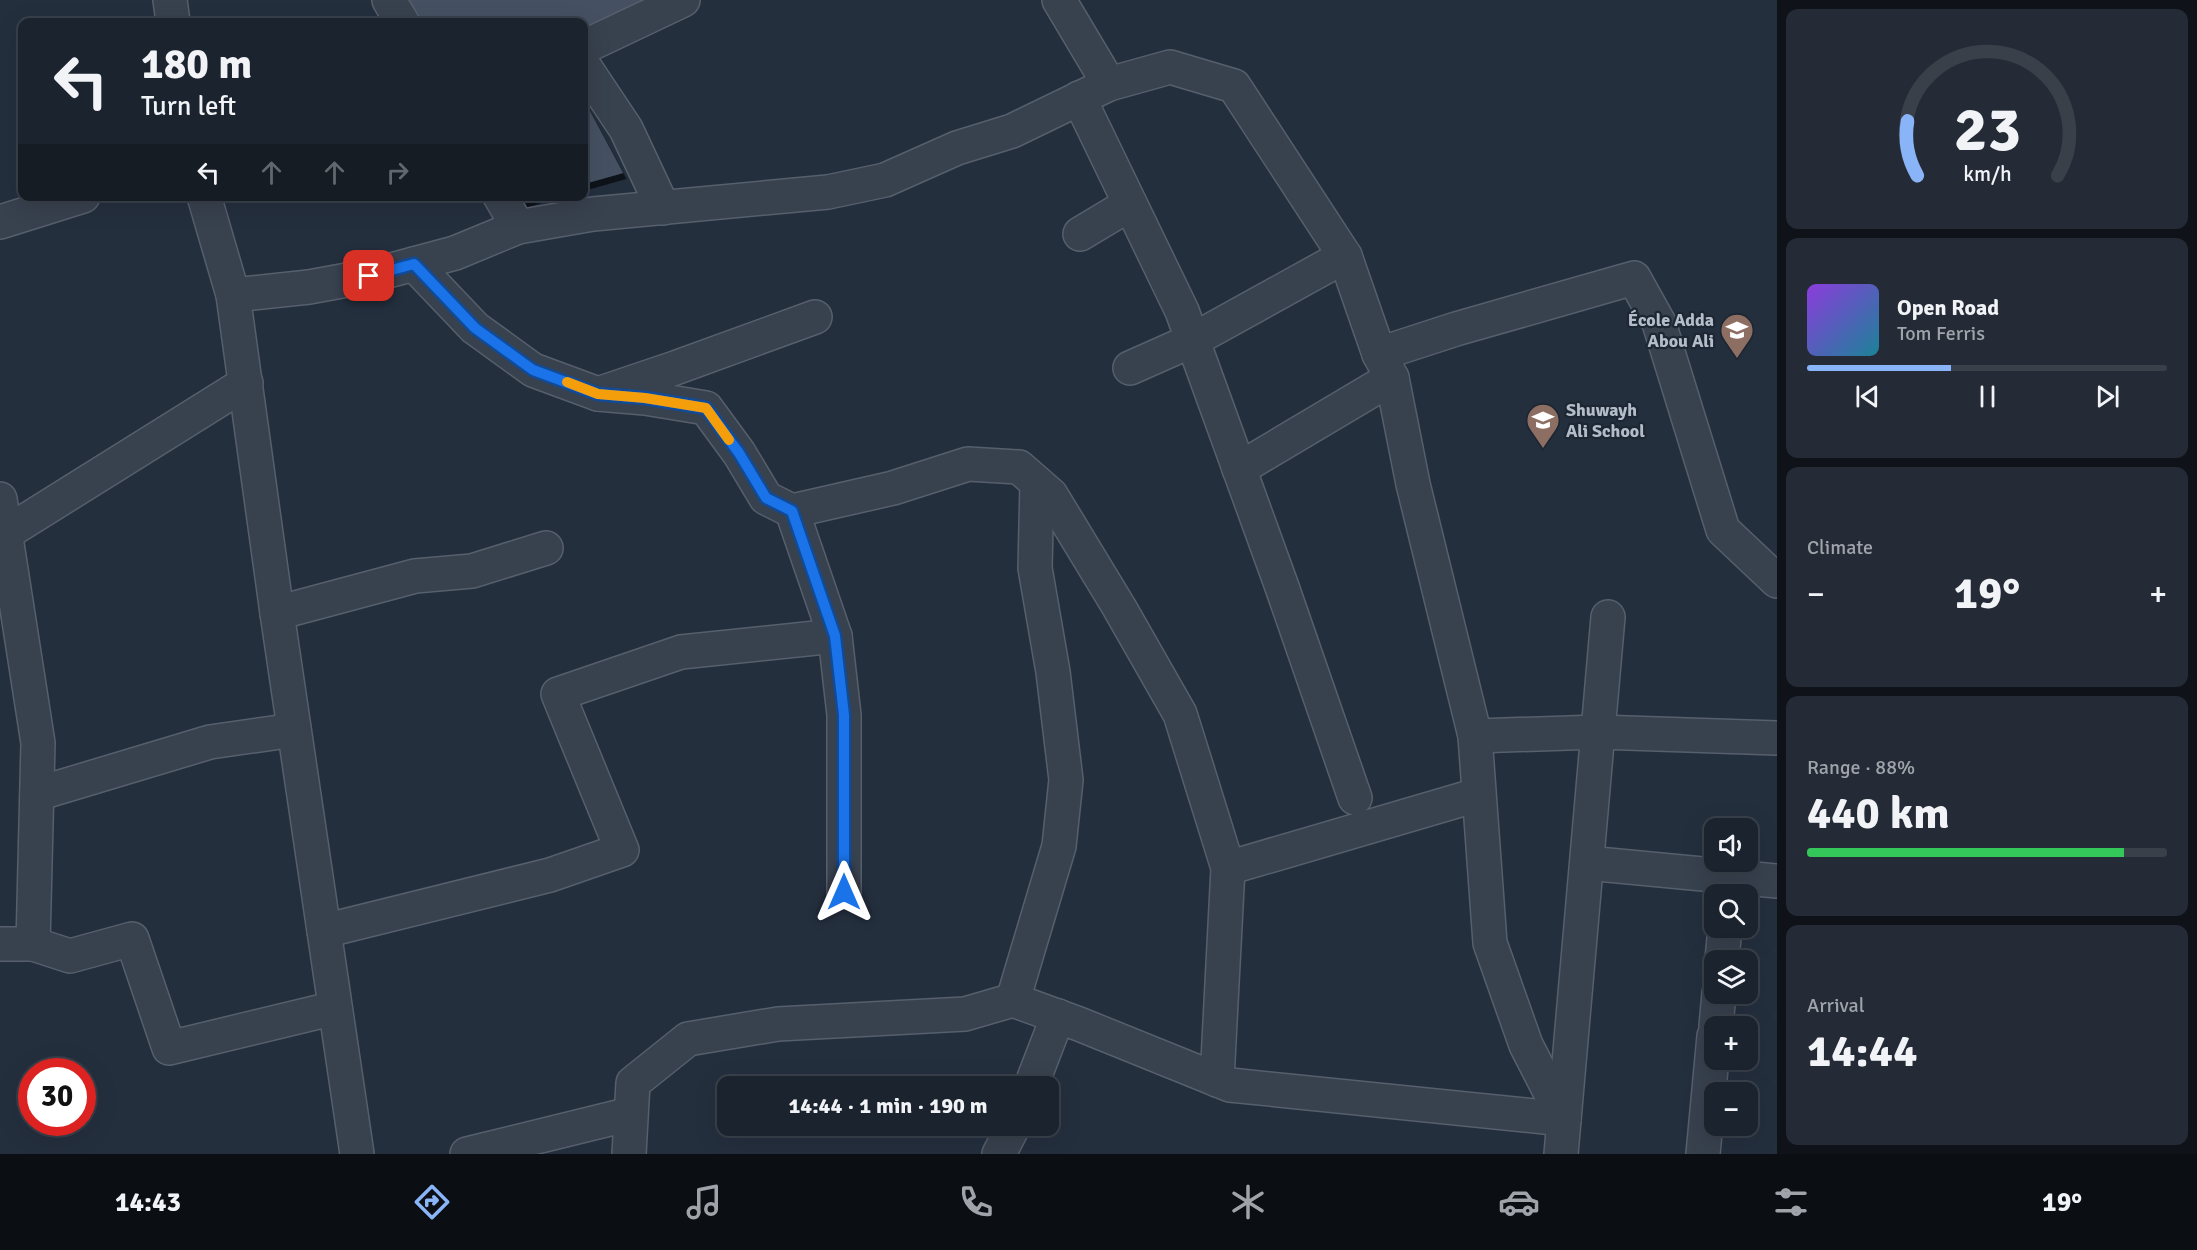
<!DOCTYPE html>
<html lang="en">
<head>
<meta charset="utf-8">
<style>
	:root { --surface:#1b232e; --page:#242b36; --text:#f1f3f6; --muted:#a0a4aa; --line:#39404a; --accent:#8ab4f8 }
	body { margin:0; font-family:Signika,sans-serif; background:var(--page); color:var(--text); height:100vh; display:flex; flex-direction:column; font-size:22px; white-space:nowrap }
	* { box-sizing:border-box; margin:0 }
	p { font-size:20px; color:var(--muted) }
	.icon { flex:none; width:33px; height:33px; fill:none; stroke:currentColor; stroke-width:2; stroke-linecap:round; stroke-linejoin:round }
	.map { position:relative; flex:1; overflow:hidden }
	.drawer { display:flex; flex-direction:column; gap:9px; padding:9px; background:#0f1319; width:420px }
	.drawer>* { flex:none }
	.guide { position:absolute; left:18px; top:18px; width:570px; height:183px; border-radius:12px; box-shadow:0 6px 24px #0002,0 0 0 2px var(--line); background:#1b232e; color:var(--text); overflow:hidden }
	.tools { position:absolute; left:1704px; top:818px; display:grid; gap:12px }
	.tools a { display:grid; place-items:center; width:54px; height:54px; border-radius:12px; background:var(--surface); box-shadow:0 6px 24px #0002,0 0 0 2px var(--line); font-size:30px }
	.speed { position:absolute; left:18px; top:1058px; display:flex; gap:12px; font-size:30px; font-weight:700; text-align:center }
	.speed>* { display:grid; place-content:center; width:78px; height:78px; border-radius:50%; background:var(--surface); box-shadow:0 6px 24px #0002,0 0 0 2px var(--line); line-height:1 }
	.speed .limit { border:9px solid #d22; background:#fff; color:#111 }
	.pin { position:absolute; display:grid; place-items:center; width:51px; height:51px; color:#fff; margin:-26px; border-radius:12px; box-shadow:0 3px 9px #0006 }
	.me { position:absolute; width:66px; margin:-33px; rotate:0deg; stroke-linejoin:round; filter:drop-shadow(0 0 4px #0008) }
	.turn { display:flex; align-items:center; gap:21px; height:126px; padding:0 24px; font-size:27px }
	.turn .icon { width:78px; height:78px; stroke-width:2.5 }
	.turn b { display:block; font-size:42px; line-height:51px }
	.lanes { display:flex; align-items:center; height:57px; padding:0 24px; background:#0003; justify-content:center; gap:30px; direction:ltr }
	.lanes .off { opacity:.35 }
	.big { font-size:45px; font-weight:700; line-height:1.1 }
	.drawer .tile { flex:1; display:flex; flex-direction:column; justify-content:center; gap:9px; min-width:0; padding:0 21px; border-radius:12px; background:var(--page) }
	.drawer .dial { align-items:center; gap:0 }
	.dial svg { height:156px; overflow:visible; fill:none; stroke:var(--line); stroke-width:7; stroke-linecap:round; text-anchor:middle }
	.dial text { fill:var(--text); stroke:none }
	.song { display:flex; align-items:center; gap:18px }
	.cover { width:72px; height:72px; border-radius:9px; background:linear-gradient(135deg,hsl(270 70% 55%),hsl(190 70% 35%)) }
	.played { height:6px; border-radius:3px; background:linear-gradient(90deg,var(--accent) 40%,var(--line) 40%) }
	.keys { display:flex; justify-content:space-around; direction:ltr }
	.heat { display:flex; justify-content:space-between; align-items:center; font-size:33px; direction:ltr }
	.charge { height:9px; border-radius:4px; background:linear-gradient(90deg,#34c759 88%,var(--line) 0) }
	.trip { position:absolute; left:717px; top:1076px; width:342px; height:60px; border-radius:12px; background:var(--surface); box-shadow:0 6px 24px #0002,0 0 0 2px var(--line); font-weight:700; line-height:60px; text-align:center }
	.dock { display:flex; height:96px; justify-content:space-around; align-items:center; background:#0b0e12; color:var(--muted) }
	.dock .icon { width:42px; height:42px }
	.dock .selected { color:var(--accent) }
	.dock b { font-size:27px; color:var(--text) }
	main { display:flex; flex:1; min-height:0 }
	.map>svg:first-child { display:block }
	.building { fill:#455162; filter:url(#shadow) }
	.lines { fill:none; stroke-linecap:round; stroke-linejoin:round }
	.minor-casing { stroke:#565f6c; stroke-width:36 }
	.minor { stroke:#38414e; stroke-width:33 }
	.route-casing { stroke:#114b97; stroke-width:15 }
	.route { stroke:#1a73e8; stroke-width:10 }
	.slow { stroke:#f59e0b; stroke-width:10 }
	.labels { text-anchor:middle; stroke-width:4.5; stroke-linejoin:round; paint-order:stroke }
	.poi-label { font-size:18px; font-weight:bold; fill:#b4bcc9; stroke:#1d2633; text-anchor:end }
</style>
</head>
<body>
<main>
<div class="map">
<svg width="1777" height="1154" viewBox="0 0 1777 1154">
	<defs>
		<filter id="shadow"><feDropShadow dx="3.5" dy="6" stdDeviation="0" flood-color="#0009"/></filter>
	</defs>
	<rect width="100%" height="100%" fill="#242f3e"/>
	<g class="building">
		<path d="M 405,0 L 644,0 L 584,28 L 584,22 L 418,22 Z"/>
		<path d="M 584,100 L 623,173 L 584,184 Z"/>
		<path d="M 515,196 L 538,196 L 538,197 L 519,203 Z"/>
	</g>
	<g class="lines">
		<defs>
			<g id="minor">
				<path d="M 170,0 L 173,22"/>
				<path d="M 389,0 L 402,22"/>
				<path d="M 1059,0 L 1109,84"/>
				<path d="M 584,47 L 683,0"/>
				<path d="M 584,66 L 626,129 L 663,208"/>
				<path d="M 1079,98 L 1182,311 L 1282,587 L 1355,798"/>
				<path d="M 204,196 L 233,295 L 277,613 L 357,1154"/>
				<path d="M 500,196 L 518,227"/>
				<path d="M 0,222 L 83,196"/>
				<path d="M 1080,234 L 1130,204"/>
				<path d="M 414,264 L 475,328 L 533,370 L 598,394 L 675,368 L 815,317"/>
				<path d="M 233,295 L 309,287 L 369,276 L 455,253 L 518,227 L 593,214 L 828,192 L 885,180 L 957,148 L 1012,131 L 1109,84 L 1170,67 L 1234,86 L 1345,256 L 1379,354 L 1392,378 L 1413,484 L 1475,736 L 1490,943 L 1526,1045 L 1564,1119"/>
				<path d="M 1379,354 L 1456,329 L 1634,278 L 1659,323 L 1723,530 L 1777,581"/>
				<path d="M 1130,368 L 1193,340 L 1345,256"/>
				<path d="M 598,394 L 645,398 L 706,408 L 739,453 L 766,498 L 792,511 L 893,488 L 968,464 L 1019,467 L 1051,495 L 1119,607 L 1180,714 L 1228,868 L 1217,1080"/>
				<path d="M 1239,469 L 1392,378"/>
				<path d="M 0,499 L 38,743 L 33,944 L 0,944"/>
				<path d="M 6,533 L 246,383"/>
				<path d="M 277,613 L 415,576 L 472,571 L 546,548"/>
				<path d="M 835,636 L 844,715 L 844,892"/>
				<path d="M 1475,736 L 1598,732 L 1777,738"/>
				<path d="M 37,794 L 210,742 L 294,730"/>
				<path d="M 1587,863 L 1777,881"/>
				<path d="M 1228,868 L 1477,795"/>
				<path d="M 324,931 L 550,875 L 622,850 L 558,694 L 681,652 L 835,636 L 792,511"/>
				<path d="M 33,944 L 70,956 L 132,939 L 169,1048 L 335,1008"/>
				<path d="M 1722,960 L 1725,927"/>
				<path d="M 1013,1000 L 1059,846 L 1066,780 L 1053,672 L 1035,568 L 1037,483"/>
				<path d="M 1716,1026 L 1719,993"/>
				<path d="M 1031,1086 L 1058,1016"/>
				<path d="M 467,1154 L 630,1114"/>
				<path d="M 629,1154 L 633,1083 L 688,1039 L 778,1024 L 965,1014 L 1013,1000 L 1079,1024 L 1230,1085 L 1564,1119"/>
				<path d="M 999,1154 L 1014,1125"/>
				<path d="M 1561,1154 L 1608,617"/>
				<path d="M 1703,1154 L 1714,1036"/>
			</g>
		</defs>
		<use href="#minor" class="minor-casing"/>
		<use href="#minor" class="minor"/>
	</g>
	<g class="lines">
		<defs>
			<path id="route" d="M 369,276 L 414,264 L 475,328 L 533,370 L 598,394 L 645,398 L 706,408 L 739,453 L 766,498 L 792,511 L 835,636 L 844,715 L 844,892"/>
		</defs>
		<use href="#route" class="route-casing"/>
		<use href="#route" class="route"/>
		<path class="slow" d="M 567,382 L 598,394 L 645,398 L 706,408 L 729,440"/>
	</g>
	<defs>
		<symbol id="school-pin" viewBox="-11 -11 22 30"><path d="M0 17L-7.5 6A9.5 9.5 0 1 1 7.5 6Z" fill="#8d6e63" stroke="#1d2633"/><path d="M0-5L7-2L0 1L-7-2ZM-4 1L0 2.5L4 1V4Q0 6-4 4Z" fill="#fff"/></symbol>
	</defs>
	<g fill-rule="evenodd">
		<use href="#school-pin" x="1718" y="311" width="38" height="52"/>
		<use href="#school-pin" x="1524" y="401" width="38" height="52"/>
	</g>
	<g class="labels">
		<g class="poi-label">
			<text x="1714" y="326">École Adda<tspan x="1714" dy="21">Abou Ali</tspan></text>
			<text x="1566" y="416" text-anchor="start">Shuwayh<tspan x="1566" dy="21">Ali School</tspan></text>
		</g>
	</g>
</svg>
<div class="tools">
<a><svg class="icon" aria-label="sound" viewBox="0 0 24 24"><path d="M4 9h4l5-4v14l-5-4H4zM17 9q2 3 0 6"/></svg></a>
<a><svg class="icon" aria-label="search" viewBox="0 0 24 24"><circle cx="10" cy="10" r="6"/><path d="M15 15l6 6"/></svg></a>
<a><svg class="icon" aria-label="layers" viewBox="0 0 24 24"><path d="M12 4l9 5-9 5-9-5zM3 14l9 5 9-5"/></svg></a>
<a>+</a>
<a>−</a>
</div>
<div class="speed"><div class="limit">30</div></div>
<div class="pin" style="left:369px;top:276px;background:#d93025"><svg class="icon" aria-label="arrive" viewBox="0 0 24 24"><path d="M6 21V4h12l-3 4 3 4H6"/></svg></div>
<svg class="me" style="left:844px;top:892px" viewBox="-20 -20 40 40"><path d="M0-17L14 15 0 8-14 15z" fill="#1a73e8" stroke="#fff" stroke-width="4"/></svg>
<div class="trip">14:44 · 1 min · 190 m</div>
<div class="guide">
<div class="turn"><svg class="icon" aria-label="left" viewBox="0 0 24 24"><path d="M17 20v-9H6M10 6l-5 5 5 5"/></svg><div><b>180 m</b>Turn left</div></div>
<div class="lanes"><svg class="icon" aria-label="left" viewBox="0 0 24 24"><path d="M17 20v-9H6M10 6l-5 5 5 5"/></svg><svg class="icon off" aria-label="ahead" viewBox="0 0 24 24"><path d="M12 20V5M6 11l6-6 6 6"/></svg><svg class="icon off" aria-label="ahead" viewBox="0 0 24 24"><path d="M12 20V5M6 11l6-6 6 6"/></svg><svg class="icon off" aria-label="right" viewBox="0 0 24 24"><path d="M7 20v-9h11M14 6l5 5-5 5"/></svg></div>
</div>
</div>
<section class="drawer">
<div class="tile dial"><svg viewBox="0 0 100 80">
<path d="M14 69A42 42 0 1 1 86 69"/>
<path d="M14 69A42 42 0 0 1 9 41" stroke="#8ab4f8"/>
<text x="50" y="56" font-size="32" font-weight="700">23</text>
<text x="50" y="72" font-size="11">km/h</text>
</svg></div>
<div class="tile">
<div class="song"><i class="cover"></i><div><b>Open Road</b><p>Tom Ferris</p></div></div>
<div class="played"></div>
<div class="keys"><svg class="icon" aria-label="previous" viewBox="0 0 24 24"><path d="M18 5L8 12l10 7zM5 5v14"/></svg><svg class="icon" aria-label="pause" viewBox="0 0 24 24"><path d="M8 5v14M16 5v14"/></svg><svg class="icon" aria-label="next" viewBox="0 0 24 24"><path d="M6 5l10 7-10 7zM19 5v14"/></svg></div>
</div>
<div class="tile"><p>Climate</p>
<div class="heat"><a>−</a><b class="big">19°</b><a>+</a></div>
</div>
<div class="tile"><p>Range · 88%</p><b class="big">440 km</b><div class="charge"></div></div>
<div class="tile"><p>Arrival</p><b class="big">14:44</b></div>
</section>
</main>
<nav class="dock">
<b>14:43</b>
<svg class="icon selected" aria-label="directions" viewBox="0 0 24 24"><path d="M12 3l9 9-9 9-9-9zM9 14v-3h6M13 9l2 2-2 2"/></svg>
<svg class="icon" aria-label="music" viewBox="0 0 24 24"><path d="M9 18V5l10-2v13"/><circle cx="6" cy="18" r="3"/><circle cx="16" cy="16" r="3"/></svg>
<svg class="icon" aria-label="phone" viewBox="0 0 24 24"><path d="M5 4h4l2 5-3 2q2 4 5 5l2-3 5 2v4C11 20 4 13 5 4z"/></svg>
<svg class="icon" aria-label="climate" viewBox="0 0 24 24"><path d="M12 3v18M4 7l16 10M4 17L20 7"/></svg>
<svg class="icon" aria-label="car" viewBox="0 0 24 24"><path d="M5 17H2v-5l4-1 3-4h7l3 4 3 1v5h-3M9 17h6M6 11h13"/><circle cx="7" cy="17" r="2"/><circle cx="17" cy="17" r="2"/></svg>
<svg class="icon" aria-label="filters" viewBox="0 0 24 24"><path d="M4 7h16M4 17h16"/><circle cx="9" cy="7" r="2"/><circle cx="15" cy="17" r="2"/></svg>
<b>19°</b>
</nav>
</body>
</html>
